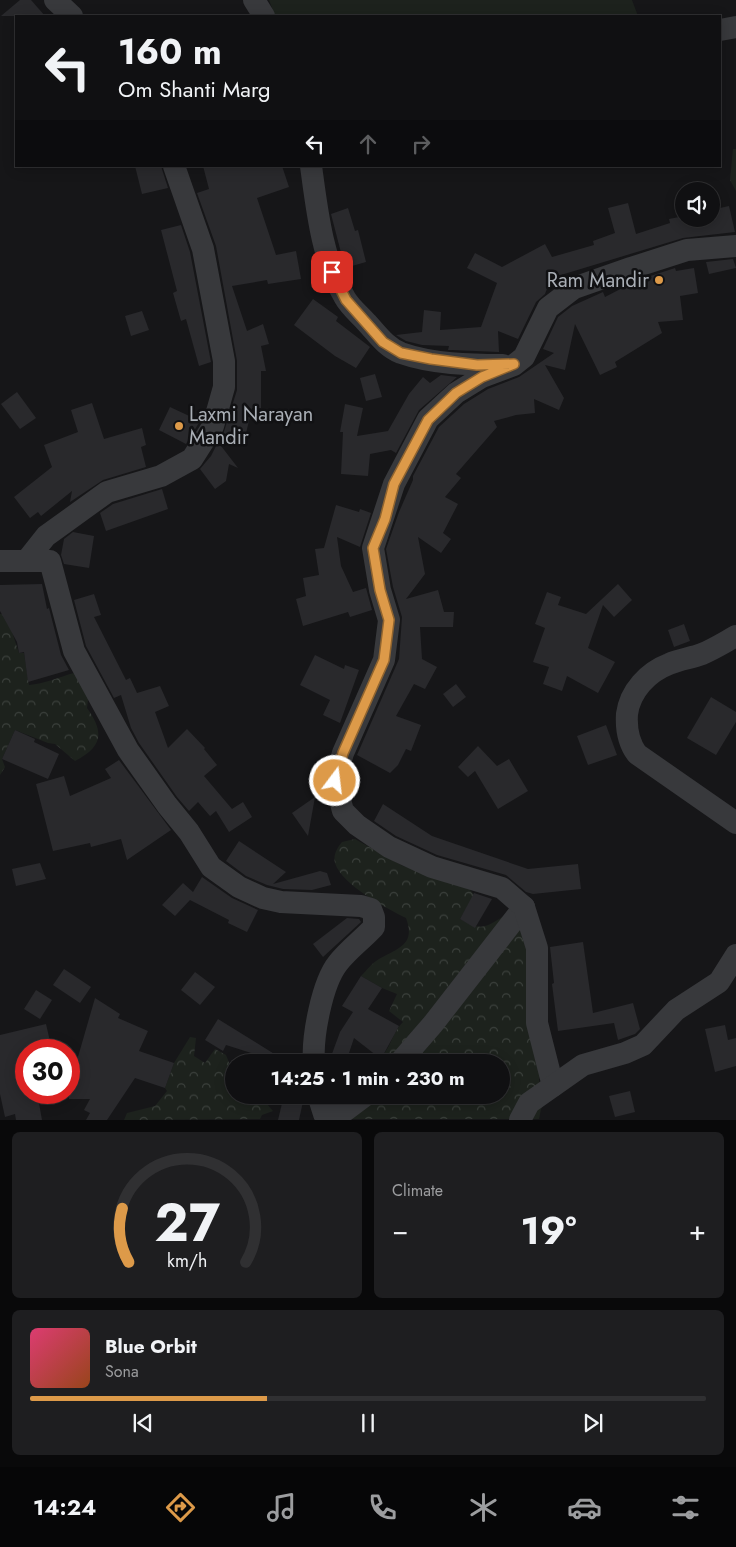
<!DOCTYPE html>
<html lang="en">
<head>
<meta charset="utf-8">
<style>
	:root { --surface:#101012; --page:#1e1e20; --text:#f1f3f6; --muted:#9c9d9f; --line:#303032; --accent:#dd9a49 }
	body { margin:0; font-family:Jost,sans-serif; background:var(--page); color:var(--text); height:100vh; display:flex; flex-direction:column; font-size:19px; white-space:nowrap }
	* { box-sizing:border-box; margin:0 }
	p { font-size:16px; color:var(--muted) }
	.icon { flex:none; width:28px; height:28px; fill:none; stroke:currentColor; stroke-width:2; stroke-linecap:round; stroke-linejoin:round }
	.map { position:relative; height:1120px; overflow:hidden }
	.sheet { display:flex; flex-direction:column; gap:12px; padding:12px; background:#09090a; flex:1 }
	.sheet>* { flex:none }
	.top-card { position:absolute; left:15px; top:15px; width:706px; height:152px; border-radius:0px; box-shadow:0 2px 12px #0003,0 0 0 1px var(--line); background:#101012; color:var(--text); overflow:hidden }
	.controls { position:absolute; left:675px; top:182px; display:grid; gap:10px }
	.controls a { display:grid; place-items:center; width:45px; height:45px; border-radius:50%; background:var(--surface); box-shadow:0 2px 12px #0003,0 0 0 1px var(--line); font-size:25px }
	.speed { position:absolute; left:15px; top:1039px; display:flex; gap:10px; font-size:25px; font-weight:700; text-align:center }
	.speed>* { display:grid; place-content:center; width:65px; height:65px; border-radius:50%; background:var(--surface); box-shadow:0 2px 12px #0003,0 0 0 1px var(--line); line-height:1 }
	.speed .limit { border:8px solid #d22; background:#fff; color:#111 }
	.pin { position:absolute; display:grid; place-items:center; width:42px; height:42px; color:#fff; margin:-21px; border-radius:10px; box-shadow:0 2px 8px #0006 }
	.me { position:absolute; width:55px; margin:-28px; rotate:15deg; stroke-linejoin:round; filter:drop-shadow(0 0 4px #0008) }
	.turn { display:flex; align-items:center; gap:18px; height:105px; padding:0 20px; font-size:22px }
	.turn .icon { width:65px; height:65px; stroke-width:2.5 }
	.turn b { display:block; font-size:35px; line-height:42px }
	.lanes { display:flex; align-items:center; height:48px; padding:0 20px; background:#0003; justify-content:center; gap:25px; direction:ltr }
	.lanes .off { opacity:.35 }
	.big { font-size:38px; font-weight:700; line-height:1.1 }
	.sheet .card { flex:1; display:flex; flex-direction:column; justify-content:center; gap:8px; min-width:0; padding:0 18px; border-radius:8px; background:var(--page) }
	.sheet .dial { align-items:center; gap:0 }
	.dial svg { height:130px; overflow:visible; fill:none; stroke:var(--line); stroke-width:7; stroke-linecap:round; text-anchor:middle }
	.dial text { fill:var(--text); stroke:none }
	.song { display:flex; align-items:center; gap:15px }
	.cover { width:60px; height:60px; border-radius:8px; background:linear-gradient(135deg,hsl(340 70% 55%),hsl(20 70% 35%)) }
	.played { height:5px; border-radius:2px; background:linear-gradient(90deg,var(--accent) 35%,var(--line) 35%) }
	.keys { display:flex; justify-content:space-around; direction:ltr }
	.heat { display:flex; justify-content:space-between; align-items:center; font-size:28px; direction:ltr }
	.sheet .tiles { flex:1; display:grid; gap:12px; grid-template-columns:1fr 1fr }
	.card:last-child { grid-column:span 2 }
	.trip { position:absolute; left:225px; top:1054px; width:285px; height:50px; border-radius:25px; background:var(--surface); box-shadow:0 2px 12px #0003,0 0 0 1px var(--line); font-weight:700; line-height:50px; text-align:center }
	.menu { display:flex; height:80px; justify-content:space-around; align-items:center; background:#060607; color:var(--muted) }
	.menu .icon { width:35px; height:35px }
	.menu .current { color:var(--accent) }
	.menu b { font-size:22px; color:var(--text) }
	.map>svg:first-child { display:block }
	.grass { fill:url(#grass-tufts) }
	.forest { fill:url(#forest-crowns) }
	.park { fill:#1d221d }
	.building { fill:#29292c }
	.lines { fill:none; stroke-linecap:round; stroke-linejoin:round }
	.minor { stroke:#38393c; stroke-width:22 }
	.route-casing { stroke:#90642f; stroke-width:12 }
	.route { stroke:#dd9a49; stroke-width:9 }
	.poi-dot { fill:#dd9a49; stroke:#111113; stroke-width:2 }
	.labels { text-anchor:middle; stroke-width:5; stroke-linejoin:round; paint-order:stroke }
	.poi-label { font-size:20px; fill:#aaafb6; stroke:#111113; text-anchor:end }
</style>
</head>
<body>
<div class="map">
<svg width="736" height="1120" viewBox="0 0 736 1120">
	<defs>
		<pattern id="grass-tufts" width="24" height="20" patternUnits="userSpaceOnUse" patternTransform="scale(1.25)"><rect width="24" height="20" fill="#1d221d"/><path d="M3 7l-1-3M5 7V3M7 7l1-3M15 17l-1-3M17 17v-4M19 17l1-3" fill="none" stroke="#3b403c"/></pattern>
		<pattern id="forest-crowns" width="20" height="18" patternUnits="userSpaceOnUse" patternTransform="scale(1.25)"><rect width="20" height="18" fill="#1d221d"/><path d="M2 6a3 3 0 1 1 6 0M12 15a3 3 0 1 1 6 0" fill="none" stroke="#3b403c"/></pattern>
	</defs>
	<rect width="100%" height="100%" fill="#161618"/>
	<path class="grass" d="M 733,149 L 736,149 L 736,191 L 730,180 Z"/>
	<g class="forest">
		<path d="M 0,614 L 6,614 L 19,653 L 24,653 L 29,685 C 44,684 59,677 74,673 L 89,692 L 87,708 C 105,733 102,747 75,761 L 55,744 L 48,743 L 15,730 L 2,759 L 5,767 L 0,775 Z"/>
		<path d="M 355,839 L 403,866 L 468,887 L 474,895 L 460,919 C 484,933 487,926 510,912 L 520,926 L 526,946 L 542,1064 L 539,1080 L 546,1102 L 541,1109 L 539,1119 L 348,1119 L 345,1100 L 346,1095 L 501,1095 L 501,1062 L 374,1062 C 391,1053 390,1035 403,1022 L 389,1011 L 397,994 L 382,988 L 361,976 C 367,970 372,963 379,959 C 398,948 416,945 406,918 C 386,908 342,885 335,863 C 333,855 337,848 342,842 Z"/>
		<path d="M 190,1037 L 196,1038 L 194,1056 L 205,1063 L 215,1049 L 226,1055 L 234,1075 L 234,1095 L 265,1095 L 266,1103 L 273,1111 L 262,1115 L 260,1119 L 124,1120 L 127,1113 L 155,1106 L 167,1091 L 165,1088 L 174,1063 Z"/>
	</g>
	<path class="park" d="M 269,0 L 632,0 L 638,16 L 275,16 Z"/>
	<g class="building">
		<path d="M 20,0 L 31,0 L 45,16 L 1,16 Z"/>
		<path d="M 135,166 L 161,166 L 168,188 L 142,194 Z"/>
		<path d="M 203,166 L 282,166 L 289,187 L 257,198 L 276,255 L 296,251 L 301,279 L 268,284 L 267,280 L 232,286 L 247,331 L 263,324 L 269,344 L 261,346 L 266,371 L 261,371 L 261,408 L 252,408 L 243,446 L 221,441 L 237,390 L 237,361 L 216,246 L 197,193 L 209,189 Z"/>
		<path d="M 628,203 L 636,234 L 670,223 L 669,219 L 684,216 L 684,219 L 711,219 L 711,210 L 729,206 L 735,232 L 683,238 L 551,278 L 545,294 L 536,302 L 518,339 L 498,331 L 499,352 L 452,350 L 448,350 L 449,346 L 422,345 L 406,341 L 396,335 L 422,332 L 424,310 L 441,312 L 440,330 L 481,327 L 497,283 L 467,268 L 475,253 L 502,267 L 545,244 L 552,257 L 594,245 L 593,241 L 615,233 L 608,208 Z"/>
		<path d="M 348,208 L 355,231 L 358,230 L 366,262 L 345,268 L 331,214 Z"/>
		<path d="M 181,225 L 190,252 L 211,362 L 199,366 L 186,319 L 181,321 L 173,293 L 177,291 L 161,230 Z"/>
		<path d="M 733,259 L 736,268 L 709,274 L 706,262 Z"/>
		<path d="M 675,268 L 676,271 L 694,268 L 698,293 L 680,296 L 683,320 L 658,322 L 662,333 L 615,362 L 617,367 L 600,375 L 575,324 L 565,370 L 545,365 L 564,398 L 559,410 L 534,399 L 535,413 L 516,415 L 494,421 L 497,427 L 456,474 L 461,478 L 445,497 L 458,504 L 443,533 L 451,539 L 441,553 L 418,537 L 425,574 L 406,599 L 438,590 L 444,612 L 454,612 L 453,627 L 420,627 L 422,659 L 437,667 L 425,689 L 414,684 L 396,716 L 421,725 L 411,751 L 406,749 L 398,765 L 390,773 L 357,755 L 399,659 L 402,617 L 393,587 L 386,549 L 399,512 L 413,480 L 413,476 L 439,427 L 464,404 L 488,389 L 519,377 L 554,353 L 543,349 L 558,317 L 572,306 L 603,292 L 605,297 L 632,283 L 632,282 Z"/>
		<path d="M 313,299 L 338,317 L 336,321 L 370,347 L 356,368 L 335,356 L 294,325 Z"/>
		<path d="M 142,311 L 149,330 L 131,336 L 125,316 Z"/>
		<path d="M 375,374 L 382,397 L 366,401 L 360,378 Z"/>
		<path d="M 441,375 L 457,377 L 419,410 L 396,453 L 391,450 L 370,454 L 368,476 L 341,474 L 343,432 L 340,432 L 345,404 L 363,408 L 357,436 L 388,431 L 409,394 L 423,377 L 430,383 Z"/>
		<path d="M 17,392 L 36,418 L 20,429 L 1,404 Z"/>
		<path d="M 92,403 L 104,439 L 142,428 L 146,445 L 141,447 L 146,467 L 103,480 L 70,502 L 72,491 L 41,516 L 38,512 L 30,518 L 14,497 L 52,467 L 44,445 L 78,432 L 71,410 Z"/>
		<path d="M 170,407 L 200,421 L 186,444 L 159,430 Z"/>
		<path d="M 218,442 L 238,468 L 229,464 L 226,481 L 215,489 L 200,469 L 211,456 Z"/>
		<path d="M 162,489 L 168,509 L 106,531 L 100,513 L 113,504 Z"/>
		<path d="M 336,505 L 359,512 L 360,509 L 371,513 L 360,547 L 337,537 L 341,566 L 353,592 L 366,588 L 372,610 L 350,617 L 348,612 L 303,626 L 296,599 L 306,596 L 303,578 L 319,575 L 315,549 L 324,548 Z"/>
		<path d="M 73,532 L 94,536 L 89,568 L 64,564 L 61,555 L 64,539 Z"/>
		<path d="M 42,584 L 47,609 L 49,608 L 61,655 L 69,670 L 28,682 L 24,652 L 19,653 L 17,642 L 0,611 L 0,585 Z"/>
		<path d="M 618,584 L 632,600 L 614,617 L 603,605 L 588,648 L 615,662 L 598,693 L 567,676 L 562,691 L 543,684 L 549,667 L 533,662 L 545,628 L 535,624 L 547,592 L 561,597 L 558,605 L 586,614 Z"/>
		<path d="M 94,594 L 101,615 L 94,617 L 126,680 L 130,678 L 137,693 L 160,686 L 169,706 L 155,712 L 168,748 L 187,729 L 205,748 L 204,749 L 217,765 L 204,776 L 232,809 L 243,802 L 252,817 L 229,832 L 216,811 L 210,816 L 198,802 L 189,811 L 177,797 L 139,743 L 131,728 L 121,695 L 114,698 L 86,646 L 74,600 Z"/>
		<path d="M 684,624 L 690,641 L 674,647 L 668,630 Z"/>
		<path d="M 315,655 L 344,669 L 345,665 L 359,670 L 340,723 L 323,715 L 330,700 L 300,685 Z"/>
		<path d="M 456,684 L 466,697 L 453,707 L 443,694 Z"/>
		<path d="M 711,697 L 736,712 L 736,722 L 716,755 L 687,738 Z"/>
		<path d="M 606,725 L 617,755 L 588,765 L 577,736 Z"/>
		<path d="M 15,730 L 35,739 L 34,742 L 59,754 L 48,779 L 2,759 Z"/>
		<path d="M 478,746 L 497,766 L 509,759 L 528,791 L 498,809 L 475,771 L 468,777 L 458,767 Z"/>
		<path d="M 119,760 L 171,830 L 127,860 L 121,839 L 91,847 L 90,843 L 53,851 L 36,784 L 64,776 L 70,796 L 111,778 L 105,769 Z"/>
		<path d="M 315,797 L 308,836 L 292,813 Z"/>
		<path d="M 383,804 L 432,836 L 528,869 L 578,864 L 581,889 L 533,894 L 526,892 L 506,875 L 437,855 L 396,836 L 374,821 Z"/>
		<path d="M 239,841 L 286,872 L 273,884 L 320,871 L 327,873 L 331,885 L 312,890 L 283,889 L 267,885 L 246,876 L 226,861 Z"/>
		<path d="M 40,863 L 46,879 L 16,886 L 12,869 Z"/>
		<path d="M 202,877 L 232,898 L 258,910 L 247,932 L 228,923 L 229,920 L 190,900 L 175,916 L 162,905 L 183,883 L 193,892 Z"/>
		<path d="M 474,893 L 492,899 L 475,928 L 460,919 Z"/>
		<path d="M 347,918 L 359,919 L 361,922 L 323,957 L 313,944 Z"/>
		<path d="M 583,942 L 593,1013 L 633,1003 L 640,1029 L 635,1034 L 618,1040 L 614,1023 L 558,1031 L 552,984 L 554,983 L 550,947 Z"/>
		<path d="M 64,969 L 91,987 L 80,1003 L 53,985 Z"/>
		<path d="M 195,972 L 215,987 L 200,1005 L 181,990 Z"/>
		<path d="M 361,976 L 382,988 L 368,1009 L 399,1026 L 381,1059 L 354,1038 L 346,1062 L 329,1062 L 340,1032 L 353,1012 L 342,1006 Z"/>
		<path d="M 36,990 L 52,1000 L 40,1019 L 24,1009 Z"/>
		<path d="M 95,998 L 120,1014 L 118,1018 L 148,1031 L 139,1051 L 174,1063 L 165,1088 L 135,1078 L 107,1120 L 86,1120 L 90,1113 L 84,1110 L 90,1099 L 69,1099 L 69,1088 Z"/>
		<path d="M 218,1019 L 276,1055 L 274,1060 L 226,1045 L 223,1051 L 205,1040 Z"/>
		<path d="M 46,1024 L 52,1050 L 26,1050 L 26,1092 L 37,1092 L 42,1120 L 16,1120 L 15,1114 L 5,1117 L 0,1094 L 0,1035 Z"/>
		<path d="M 725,1025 L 728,1040 L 736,1038 L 736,1066 L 715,1072 L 705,1029 Z"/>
		<path d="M 630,1091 L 635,1112 L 615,1117 L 609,1096 Z"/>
		<path d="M 284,1095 L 304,1097 L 299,1120 L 278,1120 Z"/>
	</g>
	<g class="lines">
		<g class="minor">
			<path d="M 55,0 L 72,16"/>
			<path d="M 254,0 L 264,16"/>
			<path d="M 720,30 L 736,27"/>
			<path d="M 311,166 C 317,210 322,259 345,298 C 350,307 360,315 367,323 C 378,335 386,347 401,353 C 432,364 470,365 503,365"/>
			<path d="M 27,560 L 46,536 L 107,492 L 161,476 L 192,459 L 213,426 L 224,387 L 224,361 L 203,249 L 174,166"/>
			<path d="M 0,561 L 50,561 L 74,651 L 128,750 L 167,805 L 189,832 L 211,867 L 239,887 L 263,898 L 281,902 L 361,906 L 371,909 L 374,917 L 374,927 C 363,939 348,950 338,963 C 322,983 312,1037 314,1062"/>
			<path d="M 736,636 C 725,642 714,649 702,654 C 692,658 680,659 669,664 C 648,672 630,691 627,714 C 626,729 628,742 637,754 L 736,823"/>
			<path d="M 400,1062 L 433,1024 L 524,907"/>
			<path d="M 553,1086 L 537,1023 L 537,948 L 524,907 L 502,888 L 432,867 L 389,847 L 357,825 L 343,811 L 335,781 L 343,753 L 384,660 L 389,620 L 380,590 L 373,548 L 394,484 L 428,419 L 456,393 L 482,377 L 514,365 L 524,357 L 548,308 L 574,288 L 631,268 L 687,250 L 736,246"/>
			<path d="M 318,1095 L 324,1114 L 346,1110 L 366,1095"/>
			<path d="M 520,1120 L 529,1103 L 583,1065 L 625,1053 L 643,1045 L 676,1010 L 719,982 L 736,955"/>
		</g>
	</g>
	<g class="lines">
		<defs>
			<path id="route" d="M 332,272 L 346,300 L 383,342 L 401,353 L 431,359 L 477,365 L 514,364 L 482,377 L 456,393 L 428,420 L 394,484 L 385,519 L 373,548 L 380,590 L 389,620 L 384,660 L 343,753 L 335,781"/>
		</defs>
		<use href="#route" class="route-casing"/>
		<use href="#route" class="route"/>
	</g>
	<g class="poi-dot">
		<circle cx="659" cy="280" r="5"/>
		<circle cx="179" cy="426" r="5"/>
	</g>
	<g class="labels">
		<g class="poi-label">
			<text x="649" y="287">Ram Mandir</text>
			<text x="189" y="421" text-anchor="start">Laxmi Narayan<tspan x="189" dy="23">Mandir</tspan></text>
		</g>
	</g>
</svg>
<div class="controls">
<a><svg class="icon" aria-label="sound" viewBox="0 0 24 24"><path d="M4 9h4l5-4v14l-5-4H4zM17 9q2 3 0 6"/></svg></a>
</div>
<div class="speed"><div class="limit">30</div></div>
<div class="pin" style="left:332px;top:272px;background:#d93025"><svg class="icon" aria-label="arrive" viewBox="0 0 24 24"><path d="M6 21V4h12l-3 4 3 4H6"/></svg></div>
<svg class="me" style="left:335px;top:781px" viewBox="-20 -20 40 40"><circle r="17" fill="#dd9a49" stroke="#fff" stroke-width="3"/><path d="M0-11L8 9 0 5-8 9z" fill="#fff"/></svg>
<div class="trip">14:25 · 1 min · 230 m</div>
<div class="top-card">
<div class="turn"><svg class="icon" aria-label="left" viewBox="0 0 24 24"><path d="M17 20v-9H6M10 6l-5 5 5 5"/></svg><div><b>160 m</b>Om Shanti Marg</div></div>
<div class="lanes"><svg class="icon" aria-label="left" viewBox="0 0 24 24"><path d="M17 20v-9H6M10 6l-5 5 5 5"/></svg><svg class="icon off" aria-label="ahead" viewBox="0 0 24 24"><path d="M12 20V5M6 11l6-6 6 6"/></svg><svg class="icon off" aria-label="right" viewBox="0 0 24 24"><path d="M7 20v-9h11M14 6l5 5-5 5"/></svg></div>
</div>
</div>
<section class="sheet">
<div class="tiles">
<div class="card dial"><svg viewBox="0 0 100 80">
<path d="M14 69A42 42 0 1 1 86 69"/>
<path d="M14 69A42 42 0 0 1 10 36" stroke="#dd9a49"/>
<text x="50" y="56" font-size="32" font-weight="700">27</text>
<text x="50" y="72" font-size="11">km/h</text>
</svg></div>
<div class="card"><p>Climate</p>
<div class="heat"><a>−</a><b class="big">19°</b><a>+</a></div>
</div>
<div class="card">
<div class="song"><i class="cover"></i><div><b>Blue Orbit</b><p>Sona</p></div></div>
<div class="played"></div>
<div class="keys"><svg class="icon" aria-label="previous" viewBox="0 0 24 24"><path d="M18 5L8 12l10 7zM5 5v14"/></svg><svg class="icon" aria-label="pause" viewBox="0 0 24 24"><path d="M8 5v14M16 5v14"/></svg><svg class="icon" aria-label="next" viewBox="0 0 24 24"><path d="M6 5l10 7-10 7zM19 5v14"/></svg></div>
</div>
</div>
</section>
<nav class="menu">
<b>14:24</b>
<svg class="icon current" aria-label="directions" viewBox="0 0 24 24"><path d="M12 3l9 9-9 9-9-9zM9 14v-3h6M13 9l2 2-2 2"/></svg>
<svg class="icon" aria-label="music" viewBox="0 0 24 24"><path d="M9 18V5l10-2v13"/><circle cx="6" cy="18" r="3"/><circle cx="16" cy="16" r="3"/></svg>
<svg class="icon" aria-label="phone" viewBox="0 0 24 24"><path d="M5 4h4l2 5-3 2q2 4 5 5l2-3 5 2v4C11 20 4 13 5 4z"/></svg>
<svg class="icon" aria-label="climate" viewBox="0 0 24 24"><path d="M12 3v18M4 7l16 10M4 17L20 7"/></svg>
<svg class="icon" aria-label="car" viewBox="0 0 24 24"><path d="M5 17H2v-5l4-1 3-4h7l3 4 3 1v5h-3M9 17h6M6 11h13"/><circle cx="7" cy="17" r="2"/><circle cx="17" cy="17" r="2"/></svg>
<svg class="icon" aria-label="filters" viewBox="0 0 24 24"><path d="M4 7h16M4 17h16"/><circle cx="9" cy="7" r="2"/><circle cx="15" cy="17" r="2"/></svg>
</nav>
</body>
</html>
